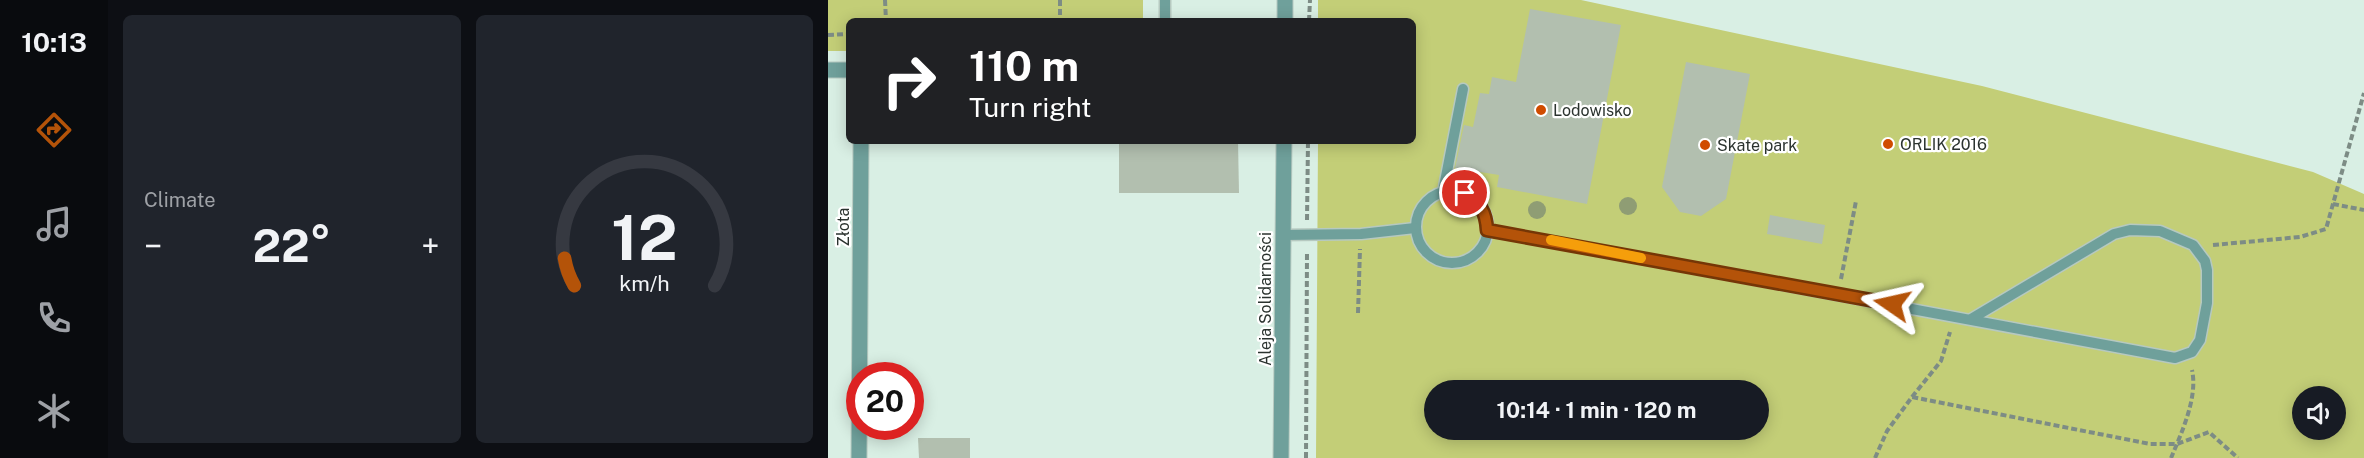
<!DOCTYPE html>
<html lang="en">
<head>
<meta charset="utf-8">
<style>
	:root { --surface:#171b24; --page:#20242c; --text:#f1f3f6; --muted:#9ea1a6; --line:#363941; --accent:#b45309 }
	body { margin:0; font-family:"Public Sans",sans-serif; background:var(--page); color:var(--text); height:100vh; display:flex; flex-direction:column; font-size:22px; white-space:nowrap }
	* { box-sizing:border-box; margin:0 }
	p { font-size:20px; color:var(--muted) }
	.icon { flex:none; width:33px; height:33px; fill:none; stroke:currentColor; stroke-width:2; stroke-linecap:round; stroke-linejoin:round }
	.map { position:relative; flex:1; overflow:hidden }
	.side { display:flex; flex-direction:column; gap:15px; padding:15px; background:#0d0f14; width:720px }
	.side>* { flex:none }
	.top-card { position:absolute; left:18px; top:18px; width:570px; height:126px; border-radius:9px; box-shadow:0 3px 15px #0003; background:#202124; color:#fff; overflow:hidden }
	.buttons { position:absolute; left:1464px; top:386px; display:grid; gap:12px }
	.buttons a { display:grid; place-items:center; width:54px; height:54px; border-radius:50%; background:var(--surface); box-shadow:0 3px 15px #0003; font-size:30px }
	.speed { position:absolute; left:18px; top:362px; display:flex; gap:12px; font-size:30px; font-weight:700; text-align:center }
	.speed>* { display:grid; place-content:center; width:78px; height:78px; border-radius:50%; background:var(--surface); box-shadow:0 3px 15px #0003; line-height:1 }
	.speed .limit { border:9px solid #d22; background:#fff; color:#111 }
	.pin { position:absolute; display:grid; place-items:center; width:51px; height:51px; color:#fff; margin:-26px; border:3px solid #fff; border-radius:50%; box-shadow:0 2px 6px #0007 }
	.me { position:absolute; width:66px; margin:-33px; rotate:281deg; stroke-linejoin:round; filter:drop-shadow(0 0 4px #0008) }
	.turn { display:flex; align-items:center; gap:21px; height:126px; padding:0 24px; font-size:27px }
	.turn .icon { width:78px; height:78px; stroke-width:2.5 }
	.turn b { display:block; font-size:42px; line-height:51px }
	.big { font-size:45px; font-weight:700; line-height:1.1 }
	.side .tile { flex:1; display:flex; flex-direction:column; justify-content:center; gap:9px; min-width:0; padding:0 21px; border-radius:9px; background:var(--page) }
	.side .dial { align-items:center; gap:0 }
	.dial svg { height:156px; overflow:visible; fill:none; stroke:var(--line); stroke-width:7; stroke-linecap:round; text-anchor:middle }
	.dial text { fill:var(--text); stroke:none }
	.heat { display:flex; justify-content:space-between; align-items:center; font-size:33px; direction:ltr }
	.side .tiles { flex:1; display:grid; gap:15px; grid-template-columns:repeat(2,1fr) }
	.trip { position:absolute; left:596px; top:380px; width:345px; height:60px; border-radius:30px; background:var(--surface); box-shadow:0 3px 15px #0003; font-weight:700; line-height:60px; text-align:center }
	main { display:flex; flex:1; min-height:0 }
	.menu { display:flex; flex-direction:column; width:108px; justify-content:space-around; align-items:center; background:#090b0e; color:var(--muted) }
	.menu .icon { width:42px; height:42px }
	.menu .active { color:var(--accent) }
	.menu b { font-size:27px; color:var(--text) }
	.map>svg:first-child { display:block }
	.green { fill:#c3ce77; fill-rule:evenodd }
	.building { fill:#b2bfaf }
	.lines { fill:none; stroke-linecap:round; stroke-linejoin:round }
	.service-casing { stroke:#b6c9c0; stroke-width:13 }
	.minor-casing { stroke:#b6c9c0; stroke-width:17 }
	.path { stroke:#7d8c85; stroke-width:4; stroke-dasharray:6 3; stroke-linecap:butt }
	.service { stroke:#6fa09b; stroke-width:10 }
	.minor { stroke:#6fa09b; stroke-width:15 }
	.tree { fill:#8f9d74 }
	.route-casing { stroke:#753606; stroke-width:15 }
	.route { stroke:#b45309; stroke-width:10 }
	.slow { stroke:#f59e0b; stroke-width:10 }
	.poi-dot { fill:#d04c00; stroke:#fff; stroke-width:2 }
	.labels { text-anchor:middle; stroke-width:4.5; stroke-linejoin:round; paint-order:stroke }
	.poi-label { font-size:16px; fill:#2b332f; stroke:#fff; text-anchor:start }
	.street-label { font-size:16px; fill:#2b332f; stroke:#fff }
</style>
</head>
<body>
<main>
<nav class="menu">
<b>10:13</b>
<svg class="icon active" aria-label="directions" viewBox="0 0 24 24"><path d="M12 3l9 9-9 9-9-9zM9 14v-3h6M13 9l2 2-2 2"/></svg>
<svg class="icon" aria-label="music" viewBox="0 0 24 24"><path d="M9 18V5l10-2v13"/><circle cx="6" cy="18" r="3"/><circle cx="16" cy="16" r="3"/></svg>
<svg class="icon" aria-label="phone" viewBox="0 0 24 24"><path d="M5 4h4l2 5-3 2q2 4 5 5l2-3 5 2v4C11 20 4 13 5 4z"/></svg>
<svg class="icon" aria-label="climate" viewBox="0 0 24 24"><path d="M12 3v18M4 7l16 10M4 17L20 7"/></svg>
</nav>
<section class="side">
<div class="tiles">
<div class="tile"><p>Climate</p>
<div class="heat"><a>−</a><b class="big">22°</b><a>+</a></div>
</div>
<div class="tile dial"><svg viewBox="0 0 100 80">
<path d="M14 69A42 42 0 1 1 86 69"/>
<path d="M14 69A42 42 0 0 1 9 55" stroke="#b45309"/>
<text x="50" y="56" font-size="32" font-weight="700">12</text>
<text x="50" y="72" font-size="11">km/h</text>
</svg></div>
</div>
</section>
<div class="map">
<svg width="1536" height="458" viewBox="0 0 1536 458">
	<rect width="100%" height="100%" fill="#d9efe4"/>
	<g class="green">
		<path d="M 0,0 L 315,0 L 315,21 L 21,21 L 21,51 L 0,51 Z"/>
		<path d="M 490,0 L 753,0 L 1154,86 L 1485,172 L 1536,194 L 1536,458 L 488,458 L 490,141 L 585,141 L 585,21 L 490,21 ZM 606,390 L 930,390 L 930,429 L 606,429 ZM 1474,396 L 1508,396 L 1508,429 L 1474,429 Z"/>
	</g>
	<g class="building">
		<path d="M 702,9 L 793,25 L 759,204 L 669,187 L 671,175 L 627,168 L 636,125 L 645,127 L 652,93 L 661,94 L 664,77 L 688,82 Z"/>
		<path d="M 858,62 L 922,74 L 898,199 L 873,216 L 852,212 L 834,187 Z"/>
		<path d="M 291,141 L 410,141 L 411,193 L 291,193 Z"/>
		<path d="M 942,215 L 997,225 L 994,244 L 939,234 Z"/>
		<path d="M 90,438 L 142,438 L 142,458 L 91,458 Z"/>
	</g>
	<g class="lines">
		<defs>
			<g id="service">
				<path d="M 337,21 L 337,0"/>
				<circle cx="624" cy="227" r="36"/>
				<path d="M 615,192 L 635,89"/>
				<path d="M 659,230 L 1347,358 L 1364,352 L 1372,340 L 1379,303 L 1379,270 L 1377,261 L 1365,245 L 1332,231 L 1302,230 L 1286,234 L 1143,319"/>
				<path d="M 455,235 L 533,234 L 587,228"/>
			</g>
			<g id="minor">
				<path d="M 457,21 L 457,0"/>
				<path d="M 0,70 L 21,70"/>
				<path d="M 31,458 L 33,141"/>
				<path d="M 453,458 L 456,141"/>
			</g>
		</defs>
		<use href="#service" class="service-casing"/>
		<use href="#minor" class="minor-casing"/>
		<g class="path">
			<path d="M 57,0 L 58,21"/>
			<path d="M 232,0 L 232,21"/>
			<path d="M 481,21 L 482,0"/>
			<path d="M 0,35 L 21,34"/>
			<path d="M 1505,204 L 1536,210"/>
			<path d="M 479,220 L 480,141"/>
			<path d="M 1385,245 L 1472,237 L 1498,229 L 1536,93"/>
			<path d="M 1013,279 L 1028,201"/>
			<path d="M 530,313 L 532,249"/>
			<path d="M 1084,397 L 1113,361 L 1122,332"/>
			<path d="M 478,458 L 479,252"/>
			<path d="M 1047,458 L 1059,431 L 1084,397 L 1322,444 L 1349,444 L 1381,432 L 1410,458"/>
			<path d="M 1343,458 C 1354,432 1370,397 1364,370"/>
		</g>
		<use href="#service" class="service"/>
		<use href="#minor" class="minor"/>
	</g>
	<g class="tree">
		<circle cx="800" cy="206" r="9"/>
		<circle cx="709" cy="210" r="9"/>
	</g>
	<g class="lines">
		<defs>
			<path id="route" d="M 637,193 C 652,202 658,212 659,230 L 1064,304"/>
		</defs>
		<use href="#route" class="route-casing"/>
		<use href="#route" class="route"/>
		<path class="slow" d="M 723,240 L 813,258"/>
	</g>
	<g class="poi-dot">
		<circle cx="713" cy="110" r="6"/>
		<circle cx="1060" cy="144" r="6"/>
		<circle cx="877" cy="145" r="6"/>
	</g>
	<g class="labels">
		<g class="poi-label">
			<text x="725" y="116">Lodowisko</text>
			<text x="1072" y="150">ORLIK 2016</text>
			<text x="889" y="151">Skate park</text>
		</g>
		<g class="street-label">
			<text transform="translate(15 227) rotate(-90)" y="6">Złota</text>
			<text transform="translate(437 299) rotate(-90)" y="6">Aleja Solidarności</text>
		</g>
	</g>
</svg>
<div class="buttons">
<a><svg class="icon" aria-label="sound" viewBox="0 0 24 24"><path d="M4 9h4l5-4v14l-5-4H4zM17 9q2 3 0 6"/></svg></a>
</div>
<div class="speed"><div class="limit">20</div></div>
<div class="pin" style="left:637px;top:193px;background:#d93025"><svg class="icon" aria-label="arrive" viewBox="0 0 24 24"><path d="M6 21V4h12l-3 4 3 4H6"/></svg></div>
<svg class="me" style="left:1064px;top:304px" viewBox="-20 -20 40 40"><path d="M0-17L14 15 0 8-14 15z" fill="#b45309" stroke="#fff" stroke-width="4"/></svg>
<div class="trip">10:14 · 1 min · 120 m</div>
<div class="top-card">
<div class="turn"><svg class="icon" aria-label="right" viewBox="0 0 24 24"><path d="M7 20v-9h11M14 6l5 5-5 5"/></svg><div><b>110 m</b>Turn right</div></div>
</div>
</div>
</main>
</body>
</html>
